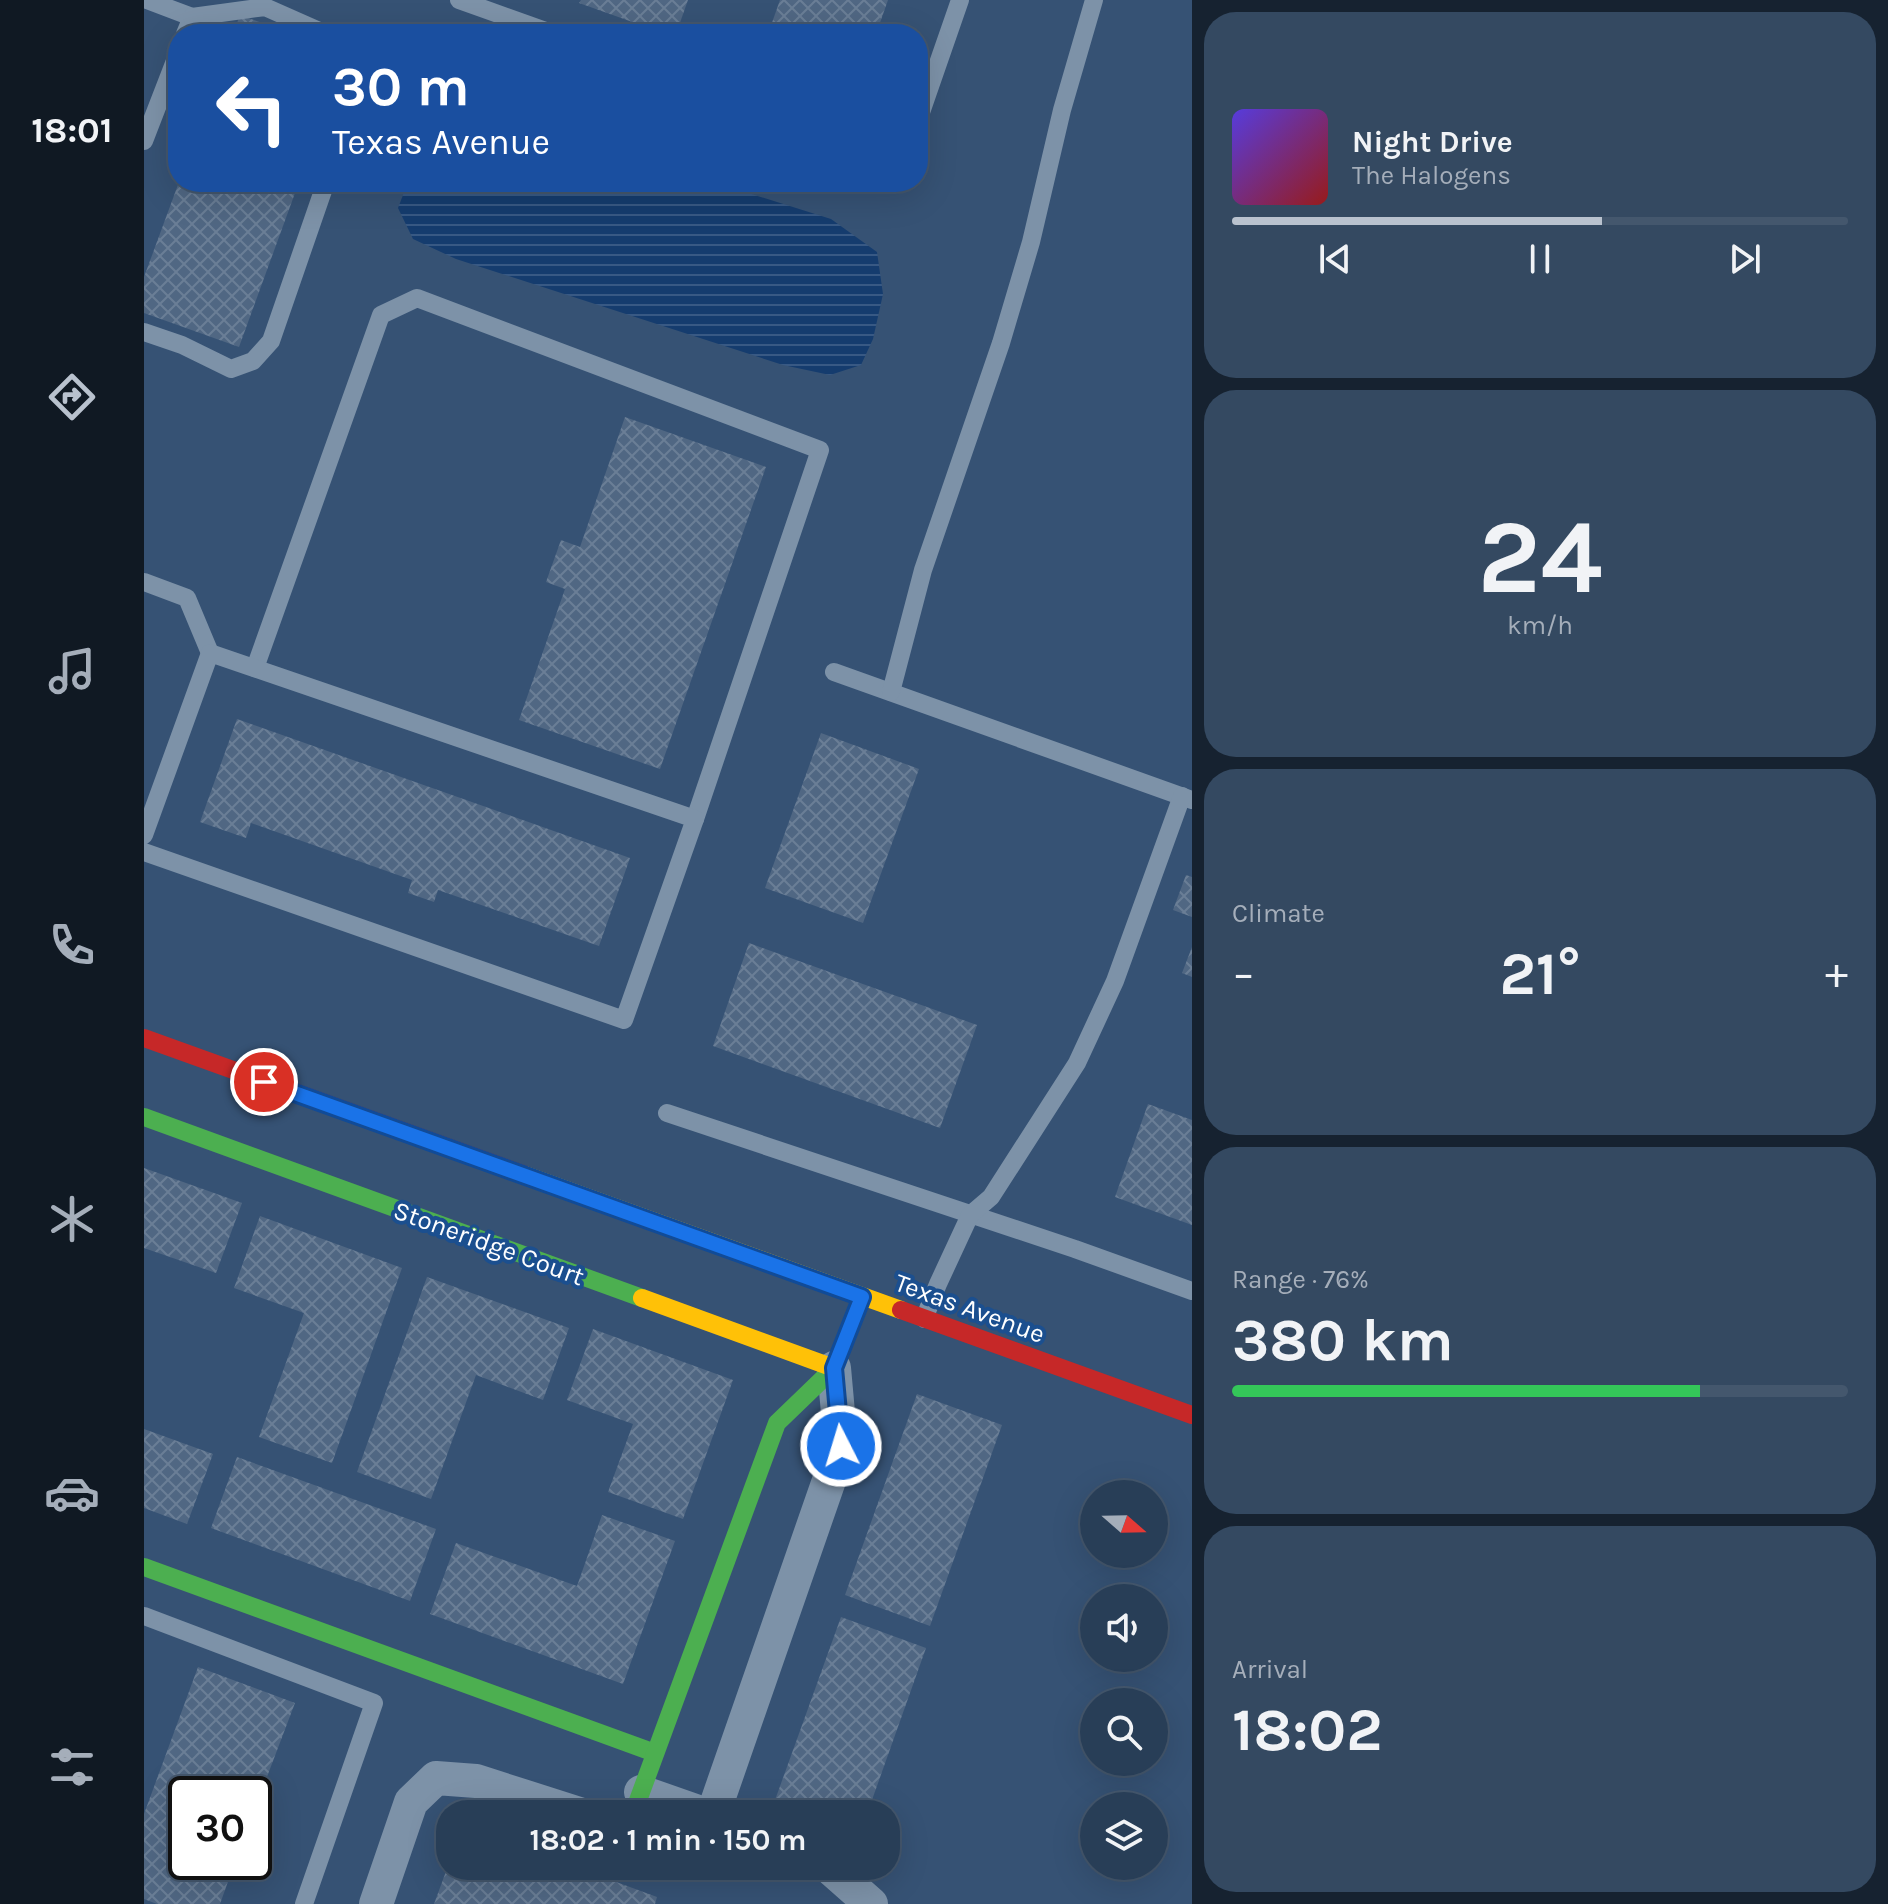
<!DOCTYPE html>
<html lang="en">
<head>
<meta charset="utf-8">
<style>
	:root { --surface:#283e57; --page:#344961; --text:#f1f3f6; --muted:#a5aeba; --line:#44576d; --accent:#b9c2ce }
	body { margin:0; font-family:Karla,sans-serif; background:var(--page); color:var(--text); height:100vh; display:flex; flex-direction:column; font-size:30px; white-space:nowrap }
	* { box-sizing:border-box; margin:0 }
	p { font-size:26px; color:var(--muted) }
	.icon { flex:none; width:44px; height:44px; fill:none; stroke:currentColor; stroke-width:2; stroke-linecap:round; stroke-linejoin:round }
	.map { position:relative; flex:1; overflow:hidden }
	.details { display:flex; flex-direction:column; gap:12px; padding:12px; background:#162230; width:696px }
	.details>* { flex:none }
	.top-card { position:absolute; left:24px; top:24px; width:760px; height:168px; border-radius:32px; box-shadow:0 8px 32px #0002,0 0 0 2px var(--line); background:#1a4fa0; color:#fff; overflow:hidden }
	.needle { width:52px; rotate:110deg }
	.tools { position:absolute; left:936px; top:1480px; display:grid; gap:16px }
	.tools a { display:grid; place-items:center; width:88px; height:88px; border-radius:50%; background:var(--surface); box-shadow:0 8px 32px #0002,0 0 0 2px var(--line); font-size:40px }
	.speed { position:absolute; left:24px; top:1776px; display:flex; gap:16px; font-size:40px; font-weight:700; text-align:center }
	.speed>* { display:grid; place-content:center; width:104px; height:104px; border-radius:50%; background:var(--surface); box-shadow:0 8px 32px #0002,0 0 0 2px var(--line); line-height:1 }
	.speed .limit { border:4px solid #111; border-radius:12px; background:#fff; color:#111 }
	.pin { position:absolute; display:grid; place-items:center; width:68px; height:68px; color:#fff; margin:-34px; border:4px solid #fff; border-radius:50%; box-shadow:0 2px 8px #0007 }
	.me { position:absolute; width:88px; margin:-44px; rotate:355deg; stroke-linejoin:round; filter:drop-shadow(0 0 6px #0008) }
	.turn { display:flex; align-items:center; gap:28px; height:168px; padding:0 32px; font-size:36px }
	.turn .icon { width:104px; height:104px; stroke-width:2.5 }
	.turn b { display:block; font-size:56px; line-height:68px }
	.big { font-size:60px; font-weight:700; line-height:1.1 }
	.details .widget { flex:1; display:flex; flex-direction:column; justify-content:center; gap:12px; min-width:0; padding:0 28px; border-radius:32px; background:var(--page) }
	.details .dial { align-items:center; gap:0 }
	.dial b { font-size:104px; line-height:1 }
	.song { display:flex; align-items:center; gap:24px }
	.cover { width:96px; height:96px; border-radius:12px; background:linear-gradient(135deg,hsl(250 70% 55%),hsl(0 70% 35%)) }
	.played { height:8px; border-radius:4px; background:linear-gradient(90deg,var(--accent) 60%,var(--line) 60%) }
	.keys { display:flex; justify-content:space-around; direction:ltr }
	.heat { display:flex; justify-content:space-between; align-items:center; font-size:44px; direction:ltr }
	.charge { height:12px; border-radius:6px; background:linear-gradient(90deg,#34c759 76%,var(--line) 0) }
	.trip { position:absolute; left:292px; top:1800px; width:464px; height:80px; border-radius:32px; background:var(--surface); box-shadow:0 8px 32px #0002,0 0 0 2px var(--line); font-weight:700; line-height:80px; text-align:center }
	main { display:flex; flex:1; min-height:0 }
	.tab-bar { display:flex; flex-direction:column; width:144px; justify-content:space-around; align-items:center; background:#101923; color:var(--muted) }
	.tab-bar .icon { width:56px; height:56px }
	.tab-bar .on { color:var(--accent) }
	.tab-bar b { font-size:36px; color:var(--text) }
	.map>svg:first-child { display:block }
	.water { fill:url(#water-rules) }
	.building { fill:url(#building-cross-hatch) }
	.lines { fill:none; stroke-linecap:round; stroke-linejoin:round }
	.lane { stroke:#7d92a8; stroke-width:18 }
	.street { stroke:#7d92a8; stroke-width:34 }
	.fast { stroke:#4caf50; stroke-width:18 }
	.slow { stroke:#ffc107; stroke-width:18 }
	.jam { stroke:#c62828; stroke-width:18 }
	.route-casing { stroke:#114b97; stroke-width:20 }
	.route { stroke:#1a73e8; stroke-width:14 }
	.labels { text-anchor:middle; stroke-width:8; stroke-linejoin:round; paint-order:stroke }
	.street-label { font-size:26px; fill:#fff; stroke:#1b4f8f }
</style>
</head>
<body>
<main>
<nav class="tab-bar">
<b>18:01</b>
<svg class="icon on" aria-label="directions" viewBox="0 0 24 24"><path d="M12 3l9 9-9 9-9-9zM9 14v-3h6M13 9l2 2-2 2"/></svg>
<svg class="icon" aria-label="music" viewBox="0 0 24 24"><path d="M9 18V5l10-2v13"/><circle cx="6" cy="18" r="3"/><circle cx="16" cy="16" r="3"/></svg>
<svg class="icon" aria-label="phone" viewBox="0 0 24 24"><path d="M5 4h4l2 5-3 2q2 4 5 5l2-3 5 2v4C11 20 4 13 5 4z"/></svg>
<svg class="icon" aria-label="climate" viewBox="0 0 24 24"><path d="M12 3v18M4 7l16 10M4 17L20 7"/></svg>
<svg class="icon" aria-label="car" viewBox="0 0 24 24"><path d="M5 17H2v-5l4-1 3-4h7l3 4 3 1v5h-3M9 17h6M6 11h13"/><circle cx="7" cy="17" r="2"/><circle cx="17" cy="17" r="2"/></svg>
<svg class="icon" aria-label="filters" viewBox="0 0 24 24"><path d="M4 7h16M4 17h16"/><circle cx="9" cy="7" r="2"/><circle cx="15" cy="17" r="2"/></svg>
</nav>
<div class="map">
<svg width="1048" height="1904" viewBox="0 0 1048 1904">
	<defs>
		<pattern id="water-rules" width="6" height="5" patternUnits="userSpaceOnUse" patternTransform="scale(2)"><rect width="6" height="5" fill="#153c6e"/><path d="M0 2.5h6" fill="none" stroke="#385984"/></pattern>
		<pattern id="building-cross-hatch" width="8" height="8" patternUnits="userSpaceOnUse" patternTransform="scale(2)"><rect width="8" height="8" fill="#506783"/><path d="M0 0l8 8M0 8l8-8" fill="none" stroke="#6a7e96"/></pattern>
	</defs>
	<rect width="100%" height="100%" fill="#365274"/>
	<path class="water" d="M 264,182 L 569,182 L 687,219 L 733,252 L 739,294 L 729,339 L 717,365 L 686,375 L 639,365 L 312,259 L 269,239 L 254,208 Z"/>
	<g class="building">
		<path d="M 437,0 L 544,0 L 532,34 L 522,34 L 435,3 Z"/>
		<path d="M 636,0 L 744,0 L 732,34 L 624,34 Z"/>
		<path d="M 96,15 L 148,34 L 89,34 Z"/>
		<path d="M 35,182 L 155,182 L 95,347 L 0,313 L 0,277 Z"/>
		<path d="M 481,417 L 622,467 L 516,769 L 375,720 L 421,589 L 402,582 L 417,540 L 436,547 Z"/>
		<path d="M 93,719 L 486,858 L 455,946 L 294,890 L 290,902 L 264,893 L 268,880 L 107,823 L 102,838 L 56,822 Z"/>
		<path d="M 677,733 L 775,769 L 719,923 L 621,888 Z"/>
		<path d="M 1042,875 L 1048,877 L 1048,917 L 1029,910 Z"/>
		<path d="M 605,943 L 833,1025 L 796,1128 L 569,1046 Z"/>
		<path d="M 1048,947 L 1048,977 L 1038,973 Z"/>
		<path d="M 1004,1104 L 1048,1120 L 1048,1225 L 971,1197 Z"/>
		<path d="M 0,1168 L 98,1203 L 72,1273 L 0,1248 Z"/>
		<path d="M 116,1216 L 258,1268 L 188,1463 L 115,1437 L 160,1313 L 90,1288 Z"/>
		<path d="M 283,1277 L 425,1328 L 399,1400 L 332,1375 L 287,1499 L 213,1472 Z"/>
		<path d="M 449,1329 L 589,1380 L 539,1519 L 464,1492 L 489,1424 L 423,1400 Z"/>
		<path d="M 773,1394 L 858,1425 L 786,1626 L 701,1595 Z"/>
		<path d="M 0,1429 L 69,1454 L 43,1524 L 0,1508 Z"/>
		<path d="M 93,1457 L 292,1529 L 266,1601 L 67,1528 Z"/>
		<path d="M 458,1515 L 531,1541 L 479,1684 L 286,1614 L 312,1543 L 433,1586 Z"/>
		<path d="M 697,1617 L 782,1648 L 723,1814 L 626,1814 Z"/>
		<path d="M 54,1667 L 151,1703 L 110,1811 L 110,1794 L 42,1794 L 42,1862 L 91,1862 L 76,1904 L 13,1904 L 0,1899 L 0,1814 Z"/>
		<path d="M 304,1866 L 429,1866 L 513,1897 L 511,1904 L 290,1904 Z"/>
	</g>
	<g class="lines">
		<g class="lane">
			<path d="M 3,0 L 48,17 L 41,34"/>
			<path d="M 315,0 L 410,34"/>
			<path d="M 48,17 L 121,7 L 182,34"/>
			<path d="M 774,121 L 816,0"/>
			<path d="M 0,141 L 34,53"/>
			<path d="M 0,332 L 38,345 L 87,369 L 109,361 L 127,341 L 182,182"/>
			<path d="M 0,582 L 43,598 L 66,653"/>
			<path d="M 111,668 L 237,315 L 273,298 L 676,450 L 551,819"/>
			<path d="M 690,672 L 1048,800"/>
			<path d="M 747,692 L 779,570 L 857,343 L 887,242 L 918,110 L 950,0"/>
			<path d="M 0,835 L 66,653 L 551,819 L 480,1020 L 0,852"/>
			<path d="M 523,1113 L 931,1249 L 1048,1291"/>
			<path d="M 780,1319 L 794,1284 L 826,1215 L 847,1197 L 933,1063 L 971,981 L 1038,796"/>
			<path d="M 0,1616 L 230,1703 L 160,1904"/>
		</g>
		<g class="street">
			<path d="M 497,1792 L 560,1814"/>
			<path d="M 569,1814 L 697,1446 L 690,1368"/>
			<path d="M 684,1866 L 727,1904"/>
			<path d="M 232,1904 L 267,1802 L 292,1778 L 332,1781 L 435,1814"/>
		</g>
		<g class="fast">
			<path d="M 0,1117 L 498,1298"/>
			<path d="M 0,1567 L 511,1753"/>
			<path d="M 489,1814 L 633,1423 L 690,1368 L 718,1297"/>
		</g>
		<g class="slow">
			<path d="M 381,1175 L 757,1310"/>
			<path d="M 498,1298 L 690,1368"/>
		</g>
		<g class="jam">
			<path d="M 0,1038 L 381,1175"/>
			<path d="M 757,1310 L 1048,1415"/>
		</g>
	</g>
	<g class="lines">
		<defs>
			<path id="route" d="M 120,1082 L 718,1297 L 690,1368 L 697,1446"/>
		</defs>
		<use href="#route" class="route-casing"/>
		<use href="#route" class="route"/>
	</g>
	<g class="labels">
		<g class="street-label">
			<text transform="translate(345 1243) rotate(20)" y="9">Stoneridge Court</text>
			<text transform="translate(826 1308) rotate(20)" y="9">Texas Avenue</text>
		</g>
	</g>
</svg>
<div class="tools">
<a><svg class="needle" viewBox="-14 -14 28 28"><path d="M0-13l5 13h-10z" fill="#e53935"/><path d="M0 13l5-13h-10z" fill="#a5aeba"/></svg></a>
<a><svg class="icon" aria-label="sound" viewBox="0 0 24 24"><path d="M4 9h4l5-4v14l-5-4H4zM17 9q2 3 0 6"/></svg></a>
<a><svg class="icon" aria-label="search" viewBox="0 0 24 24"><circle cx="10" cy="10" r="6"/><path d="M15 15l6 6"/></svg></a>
<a><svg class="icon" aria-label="layers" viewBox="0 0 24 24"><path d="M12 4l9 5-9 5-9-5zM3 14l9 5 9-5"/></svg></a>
</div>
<div class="speed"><div class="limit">30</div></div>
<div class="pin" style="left:120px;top:1082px;background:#d93025"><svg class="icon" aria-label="arrive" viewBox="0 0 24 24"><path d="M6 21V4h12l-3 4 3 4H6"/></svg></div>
<svg class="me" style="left:697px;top:1446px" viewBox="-20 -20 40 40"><circle r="17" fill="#1a73e8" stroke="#fff" stroke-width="3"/><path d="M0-11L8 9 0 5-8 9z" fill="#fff"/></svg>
<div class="trip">18:02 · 1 min · 150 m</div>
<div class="top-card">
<div class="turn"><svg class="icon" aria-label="left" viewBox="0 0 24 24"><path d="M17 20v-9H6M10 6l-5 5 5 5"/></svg><div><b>30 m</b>Texas Avenue</div></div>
</div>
</div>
<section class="details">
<div class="widget">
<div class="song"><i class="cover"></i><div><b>Night Drive</b><p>The Halogens</p></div></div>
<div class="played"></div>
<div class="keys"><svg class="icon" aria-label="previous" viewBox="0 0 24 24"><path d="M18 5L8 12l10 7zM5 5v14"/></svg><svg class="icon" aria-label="pause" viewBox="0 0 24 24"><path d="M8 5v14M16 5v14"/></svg><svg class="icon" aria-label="next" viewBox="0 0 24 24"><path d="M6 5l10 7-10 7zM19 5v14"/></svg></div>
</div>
<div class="widget dial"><b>24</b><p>km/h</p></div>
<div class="widget"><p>Climate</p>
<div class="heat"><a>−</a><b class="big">21°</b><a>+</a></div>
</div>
<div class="widget"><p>Range · 76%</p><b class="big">380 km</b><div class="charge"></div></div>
<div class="widget"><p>Arrival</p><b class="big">18:02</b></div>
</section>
</main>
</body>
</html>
